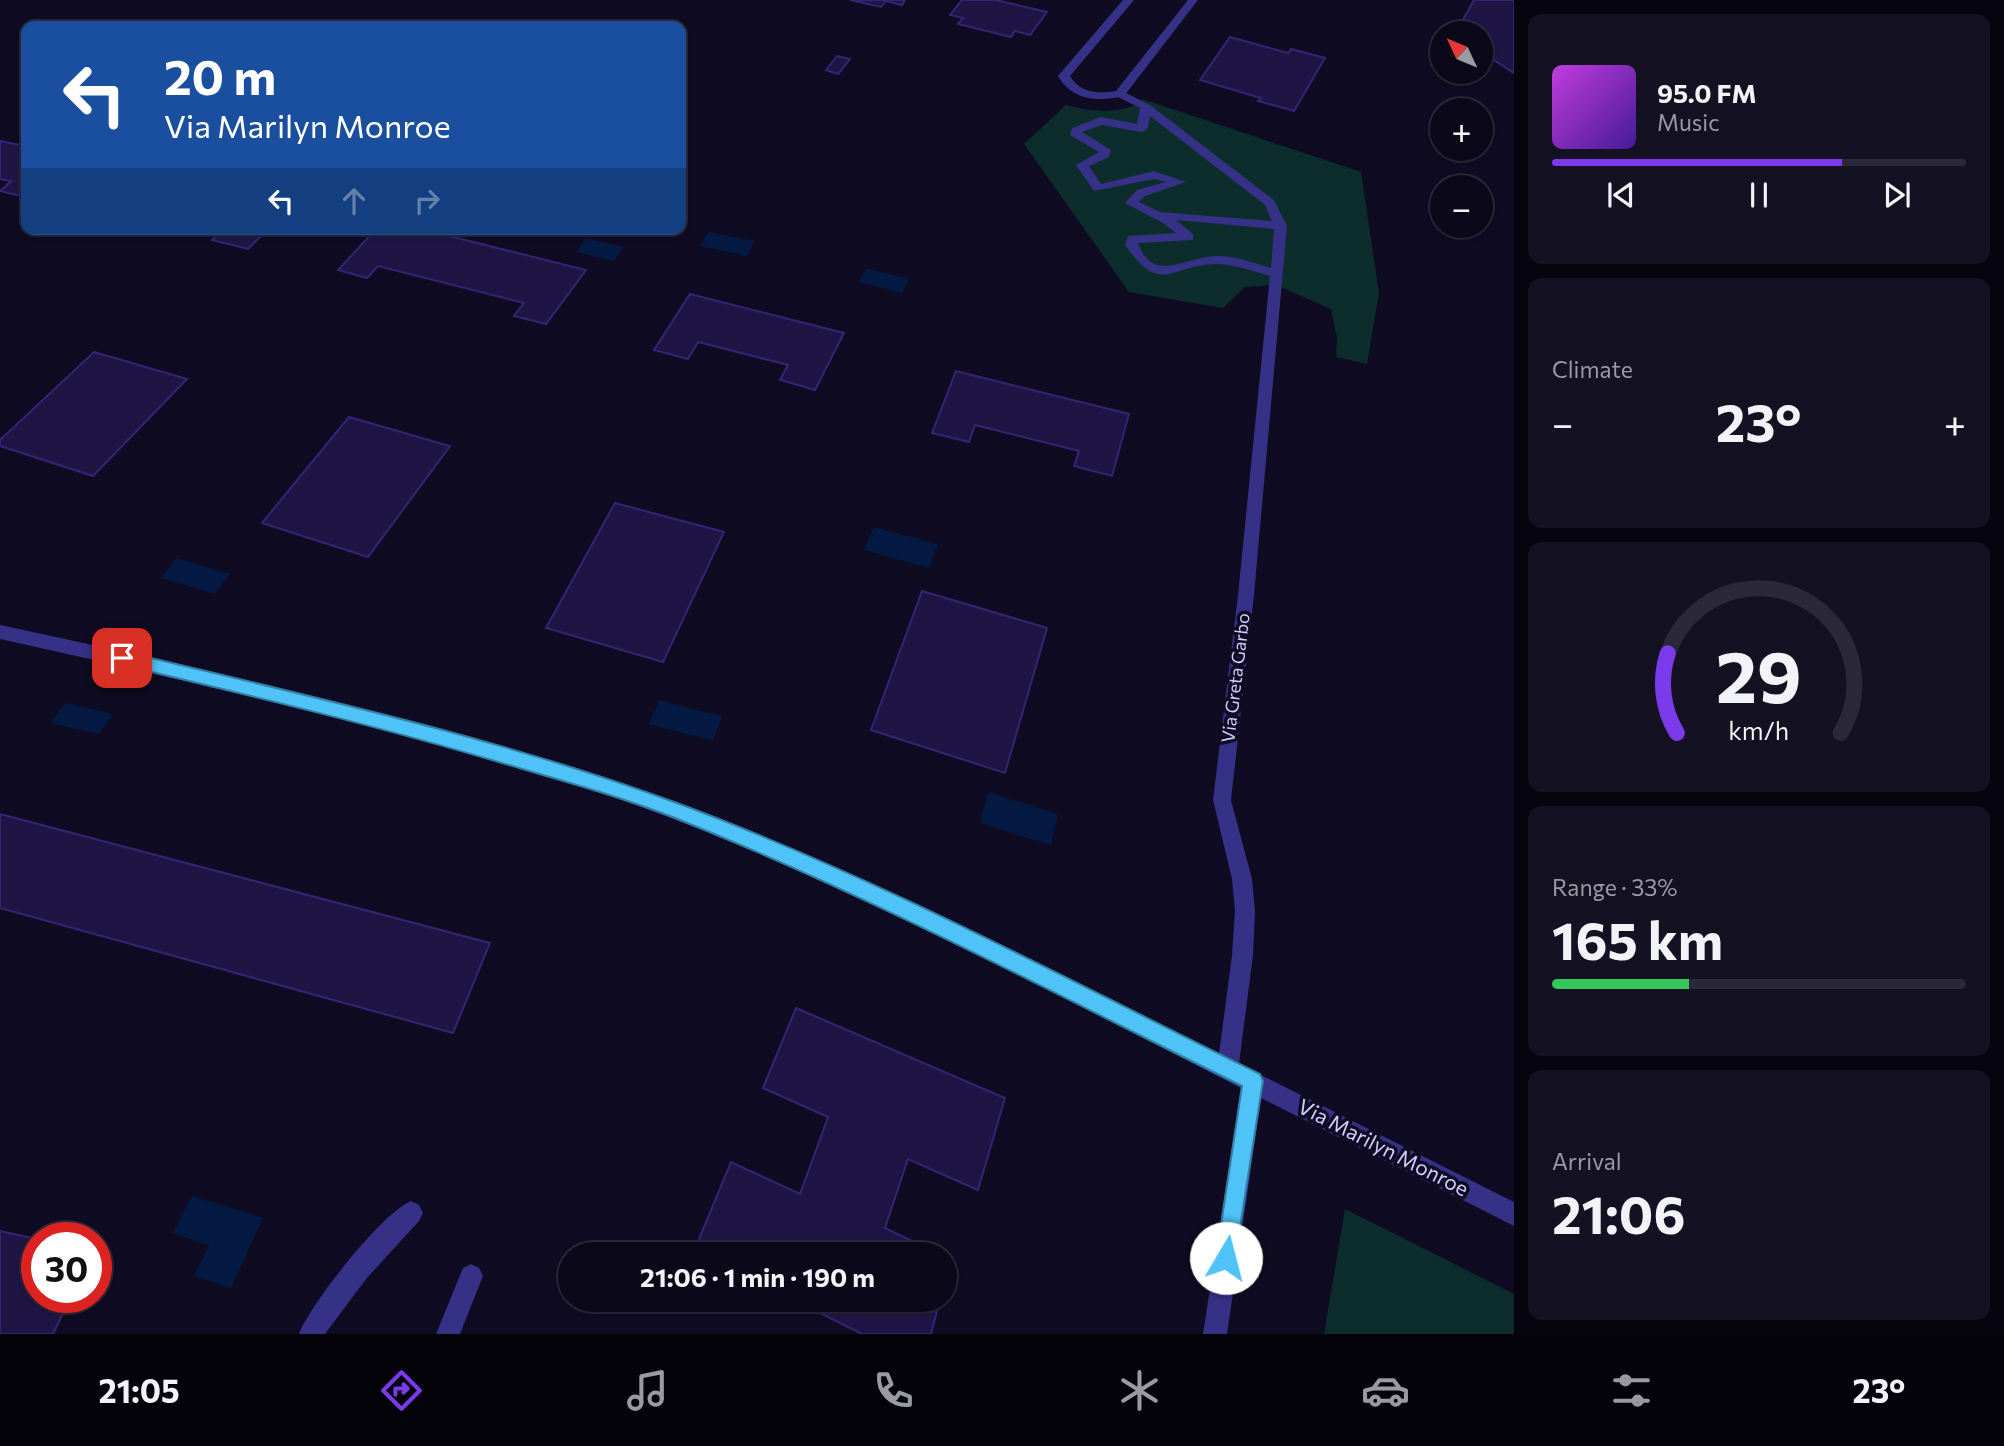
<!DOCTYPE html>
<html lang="en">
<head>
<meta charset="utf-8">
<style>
	:root { --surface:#0b081a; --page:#141123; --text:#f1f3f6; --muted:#9a9aa2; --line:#2b2939; --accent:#7c3aed }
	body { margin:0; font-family:Commissioner,sans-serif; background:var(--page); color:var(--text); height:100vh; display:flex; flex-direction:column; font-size:26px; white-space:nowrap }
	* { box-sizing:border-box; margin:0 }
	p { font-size:23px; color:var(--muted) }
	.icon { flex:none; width:38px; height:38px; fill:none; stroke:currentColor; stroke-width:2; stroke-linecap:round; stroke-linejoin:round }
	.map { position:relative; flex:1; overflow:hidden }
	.panel { display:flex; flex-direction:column; gap:14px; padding:14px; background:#06040e; width:490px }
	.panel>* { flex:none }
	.banner { position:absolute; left:21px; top:21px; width:665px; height:214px; border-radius:14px; box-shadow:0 2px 5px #0004,0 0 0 2px var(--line); background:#1a4fa0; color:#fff; overflow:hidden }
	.needle { width:46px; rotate:314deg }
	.tools { position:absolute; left:1430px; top:21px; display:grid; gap:14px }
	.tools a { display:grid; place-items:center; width:63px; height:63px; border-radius:50%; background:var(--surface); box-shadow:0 2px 5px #0004,0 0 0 2px var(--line); font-size:35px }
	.speed { position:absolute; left:21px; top:1222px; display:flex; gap:14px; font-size:35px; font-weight:700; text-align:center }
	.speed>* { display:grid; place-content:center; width:91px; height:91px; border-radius:50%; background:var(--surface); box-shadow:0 2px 5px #0004,0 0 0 2px var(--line); line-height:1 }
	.speed .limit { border:10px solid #d22; background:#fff; color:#111 }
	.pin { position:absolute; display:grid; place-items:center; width:60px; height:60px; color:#fff; margin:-30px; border-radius:14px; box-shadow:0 4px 10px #0006 }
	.me { position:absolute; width:77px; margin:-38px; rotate:8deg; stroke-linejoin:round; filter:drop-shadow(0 0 5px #0008) }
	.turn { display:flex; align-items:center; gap:24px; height:147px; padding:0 28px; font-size:32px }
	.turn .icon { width:91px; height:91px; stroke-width:2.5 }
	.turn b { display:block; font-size:49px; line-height:60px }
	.lanes { display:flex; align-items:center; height:66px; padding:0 28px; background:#0003; justify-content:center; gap:35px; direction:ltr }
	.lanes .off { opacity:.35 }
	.big { font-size:52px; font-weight:700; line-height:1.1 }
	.panel .widget { flex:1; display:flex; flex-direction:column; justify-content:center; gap:10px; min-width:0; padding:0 24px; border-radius:14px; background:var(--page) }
	.panel .dial { align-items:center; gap:0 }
	.dial svg { height:182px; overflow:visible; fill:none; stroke:var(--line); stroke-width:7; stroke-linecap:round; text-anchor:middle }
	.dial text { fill:var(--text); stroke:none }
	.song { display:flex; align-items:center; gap:21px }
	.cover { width:84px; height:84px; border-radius:10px; background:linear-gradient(135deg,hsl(290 70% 55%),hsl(260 70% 35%)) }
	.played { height:7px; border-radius:4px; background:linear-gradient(90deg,var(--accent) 70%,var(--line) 70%) }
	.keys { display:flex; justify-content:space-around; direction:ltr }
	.heat { display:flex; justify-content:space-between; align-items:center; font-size:38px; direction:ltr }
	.charge { height:10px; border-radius:5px; background:linear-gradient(90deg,#34c759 33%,var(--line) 0) }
	.trip { position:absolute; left:558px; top:1242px; width:399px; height:70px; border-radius:35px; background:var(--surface); box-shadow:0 2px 5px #0004,0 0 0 2px var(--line); font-weight:700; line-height:70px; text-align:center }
	.tab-bar { display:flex; height:112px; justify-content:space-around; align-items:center; background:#04030a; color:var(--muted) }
	.tab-bar .icon { width:49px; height:49px }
	.tab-bar .on { color:var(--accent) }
	.tab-bar b { font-size:32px; color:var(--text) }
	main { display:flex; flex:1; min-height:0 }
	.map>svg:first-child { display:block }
	.green { fill:#0d2d2c }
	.water { fill:#041a42 }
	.building { fill:#1f1545; stroke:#352474; stroke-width:2 }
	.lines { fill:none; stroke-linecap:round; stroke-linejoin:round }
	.lane { fill:#353186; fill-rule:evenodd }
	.street { fill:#353186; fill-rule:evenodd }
	.route { fill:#4fc3f7; stroke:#337fa1; stroke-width:2 }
	.labels { text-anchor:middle; stroke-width:7; stroke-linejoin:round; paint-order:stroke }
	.street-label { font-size:18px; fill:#d2ccff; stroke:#0f0b22 }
	.near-street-label { font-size:21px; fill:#d2ccff; stroke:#0f0b22 }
</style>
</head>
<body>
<main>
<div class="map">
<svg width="1514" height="1334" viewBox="0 0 1514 1334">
	<rect width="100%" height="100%" fill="#0f0b22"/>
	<g class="green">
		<path d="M 1142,99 L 1361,172 L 1379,293 L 1367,364 L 1336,357 L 1337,338 L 1331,309 L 1276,285 L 1245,287 L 1223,308 L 1129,292 L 1024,144 L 1066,105 C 1093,112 1115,114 1141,103 Z"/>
		<path d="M 1345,1209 L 1514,1294 L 1514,1334 L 1324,1334 Z"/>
	</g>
	<g class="water">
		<path d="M 709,232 L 755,241 L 747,256 L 700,246 Z"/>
		<path d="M 586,238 L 624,247 L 614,261 L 576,252 Z"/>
		<path d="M 866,268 L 909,279 L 902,293 L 859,282 Z"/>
		<path d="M 874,527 L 938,544 L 929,568 L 864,550 Z"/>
		<path d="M 177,558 L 230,574 L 215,594 L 161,578 Z"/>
		<path d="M 659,700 L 722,716 L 713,741 L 649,724 Z"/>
		<path d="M 65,703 L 113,714 L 99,734 L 51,723 Z"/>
		<path d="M 988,792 L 1058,814 L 1051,845 L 980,823 Z"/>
		<path d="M 192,1196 L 263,1218 L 231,1288 L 194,1276 L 209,1245 L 173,1233 Z"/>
	</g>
	<g class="building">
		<path d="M 850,0 L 905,0 L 902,5 L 886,1 L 881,7 Z"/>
		<path d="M 962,0 L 996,0 L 1047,12 L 1030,35 L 1015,31 L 1011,37 L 958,24 L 963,18 L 950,15 Z"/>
		<path d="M 1474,0 L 1514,0 L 1514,73 L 1480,51 L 1480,33 L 1467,33 L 1461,23 Z"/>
		<path d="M 1230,37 L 1288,53 L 1291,49 L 1325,58 L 1294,111 L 1258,101 L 1261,98 L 1200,80 Z"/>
		<path d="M 837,56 L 850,59 L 838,74 L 826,70 Z"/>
		<path d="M 0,141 L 26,146 L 26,197 L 0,191 L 11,181 L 0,179 Z"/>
		<path d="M 224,229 L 268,229 L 248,249 L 212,240 Z"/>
		<path d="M 376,229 L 421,229 L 586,270 L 546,324 L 514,316 L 524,303 L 378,266 L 367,278 L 338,270 Z"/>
		<path d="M 690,294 L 844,333 L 815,390 L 780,380 L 788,365 L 698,342 L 688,359 L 654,350 Z"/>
		<path d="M 94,352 L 187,379 L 93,476 L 0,446 L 0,440 Z"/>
		<path d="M 956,371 L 1129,414 L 1112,476 L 1074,466 L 1079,451 L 975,425 L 969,442 L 932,433 Z"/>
		<path d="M 349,417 L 450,446 L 368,557 L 262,523 Z"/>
		<path d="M 615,503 L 724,532 L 663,662 L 546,628 Z"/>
		<path d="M 922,591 L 1047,628 L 1005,773 L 871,730 Z"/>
		<path d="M 0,814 L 490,943 L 453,1033 L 0,908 Z"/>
		<path d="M 796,1008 L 1005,1098 L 978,1190 L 908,1159 L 885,1228 L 941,1255 L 702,1255 L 694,1251 L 731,1162 L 800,1194 L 828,1117 L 763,1088 Z"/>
		<path d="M 0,1231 L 37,1239 L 37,1297 L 71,1297 L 53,1334 L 0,1334 Z"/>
		<path d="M 794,1300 L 940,1300 L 931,1334 L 862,1334 Z"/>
	</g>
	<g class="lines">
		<g class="lane">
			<path d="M 1123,0 L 1134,0 L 1070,76 C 1080,93 1098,94 1116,91 L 1188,0 L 1198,0 L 1124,96 C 1099,102 1072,101 1058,76 Z"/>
			<path d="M 411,1201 L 419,1205 L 423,1213 L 419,1221 L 366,1279 L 325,1334 L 299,1334 C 311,1303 381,1214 411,1201 Z"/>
			<path d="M 471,1264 L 479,1268 L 483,1276 L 460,1334 L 436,1334 L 463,1268 Z"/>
		</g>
		<path class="street" d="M 1116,92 L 1124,92 L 1150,105 L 1274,200 L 1287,226 L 1254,595 L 1231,800 L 1252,879 L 1255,911 L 1253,955 L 1239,1064 L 1514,1202 L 1514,1226 L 1261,1098 L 1227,1334 L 1203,1334 L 1241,1088 C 1046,989 850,883 644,808 C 563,778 479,755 395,733 C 264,698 132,668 0,639 L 0,625 C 132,653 263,683 394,717 C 478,739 562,761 644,791 C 842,862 1031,959 1219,1054 L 1232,955 L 1235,911 L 1232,879 L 1213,800 L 1238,595 L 1270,276 C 1252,271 1235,264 1216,264 C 1169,265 1162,297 1125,245 L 1128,236 L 1176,233 L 1163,223 L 1125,203 L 1137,190 L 1166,182 L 1154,179 L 1094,191 L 1076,165 L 1099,152 L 1070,135 L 1072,128 L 1101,117 L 1137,124 L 1140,108 L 1116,96 ZM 1150,116 L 1265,205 L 1272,221 L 1160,212 L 1139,202 L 1145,196 L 1186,182 L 1154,171 L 1101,184 L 1089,166 L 1109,157 L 1111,150 L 1082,132 L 1102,125 L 1142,132 L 1148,128 ZM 1176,220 L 1274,229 L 1271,268 C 1254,263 1236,256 1218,256 C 1188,255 1153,286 1138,243 L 1193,240 L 1193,234 Z"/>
	</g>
	<path class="route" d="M 122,651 C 308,696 497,737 677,803 C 878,877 1068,980 1260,1074 L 1263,1081 L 1234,1266 L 1226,1269 L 1219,1266 L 1216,1258 L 1242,1086 C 1055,994 869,895 675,818 C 618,796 560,780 502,763 C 377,726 249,695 122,665 L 117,663 L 114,658 L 117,653 Z"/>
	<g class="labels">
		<g class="street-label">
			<text transform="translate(1236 678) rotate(-83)" y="6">Via Greta Garbo</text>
		</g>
		<g class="near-street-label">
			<text transform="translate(1383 1148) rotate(27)" y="7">Via Marilyn Monroe</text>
		</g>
	</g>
</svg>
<div class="tools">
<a><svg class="needle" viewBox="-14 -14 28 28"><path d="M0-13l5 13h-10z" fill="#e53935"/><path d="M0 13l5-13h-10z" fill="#9a9aa2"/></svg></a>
<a>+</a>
<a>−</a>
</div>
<div class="speed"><div class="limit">30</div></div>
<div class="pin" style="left:122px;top:658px;background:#d93025"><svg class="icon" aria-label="arrive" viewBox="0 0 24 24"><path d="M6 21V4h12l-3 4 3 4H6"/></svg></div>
<svg class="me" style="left:1226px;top:1258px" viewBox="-20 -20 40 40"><circle r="19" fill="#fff"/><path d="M0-13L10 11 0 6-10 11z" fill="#4fc3f7"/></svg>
<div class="trip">21:06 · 1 min · 190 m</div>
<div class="banner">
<div class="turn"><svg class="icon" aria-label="left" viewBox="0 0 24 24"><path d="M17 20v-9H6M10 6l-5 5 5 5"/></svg><div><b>20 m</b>Via Marilyn Monroe</div></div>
<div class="lanes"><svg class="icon" aria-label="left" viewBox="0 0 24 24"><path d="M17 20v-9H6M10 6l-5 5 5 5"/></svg><svg class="icon off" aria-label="ahead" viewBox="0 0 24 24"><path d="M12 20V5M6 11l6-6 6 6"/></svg><svg class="icon off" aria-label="right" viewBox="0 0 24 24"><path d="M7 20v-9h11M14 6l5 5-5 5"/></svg></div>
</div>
</div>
<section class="panel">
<div class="widget">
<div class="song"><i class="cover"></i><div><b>95.0 FM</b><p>Music</p></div></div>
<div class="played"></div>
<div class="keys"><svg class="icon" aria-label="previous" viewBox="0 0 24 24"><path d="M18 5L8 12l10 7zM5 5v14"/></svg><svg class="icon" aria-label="pause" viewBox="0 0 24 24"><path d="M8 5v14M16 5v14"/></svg><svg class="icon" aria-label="next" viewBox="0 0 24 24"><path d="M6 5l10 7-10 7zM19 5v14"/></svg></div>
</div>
<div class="widget"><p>Climate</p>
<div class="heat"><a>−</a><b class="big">23°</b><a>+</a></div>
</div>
<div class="widget dial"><svg viewBox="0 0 100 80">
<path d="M14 69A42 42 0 1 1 86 69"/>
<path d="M14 69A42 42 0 0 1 10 34" stroke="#7c3aed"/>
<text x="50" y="56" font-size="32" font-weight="700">29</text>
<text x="50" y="72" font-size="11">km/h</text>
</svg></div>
<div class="widget"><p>Range · 33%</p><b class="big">165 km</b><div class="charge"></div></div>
<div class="widget"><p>Arrival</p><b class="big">21:06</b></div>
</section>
</main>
<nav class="tab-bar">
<b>21:05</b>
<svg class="icon on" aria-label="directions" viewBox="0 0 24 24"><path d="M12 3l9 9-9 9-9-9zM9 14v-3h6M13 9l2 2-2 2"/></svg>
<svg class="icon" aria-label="music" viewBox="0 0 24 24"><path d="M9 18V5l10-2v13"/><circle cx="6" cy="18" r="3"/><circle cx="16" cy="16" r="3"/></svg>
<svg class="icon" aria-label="phone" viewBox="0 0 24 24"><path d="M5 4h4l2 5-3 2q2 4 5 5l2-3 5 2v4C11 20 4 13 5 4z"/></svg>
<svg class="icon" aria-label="climate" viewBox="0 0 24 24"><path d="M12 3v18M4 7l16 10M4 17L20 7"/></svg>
<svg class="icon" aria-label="car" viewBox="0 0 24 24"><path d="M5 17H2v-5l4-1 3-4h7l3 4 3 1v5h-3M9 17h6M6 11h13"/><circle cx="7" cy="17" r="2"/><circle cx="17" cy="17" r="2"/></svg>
<svg class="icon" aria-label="filters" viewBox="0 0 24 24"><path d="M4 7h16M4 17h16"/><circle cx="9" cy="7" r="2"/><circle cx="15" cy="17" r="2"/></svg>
<b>23°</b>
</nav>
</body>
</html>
